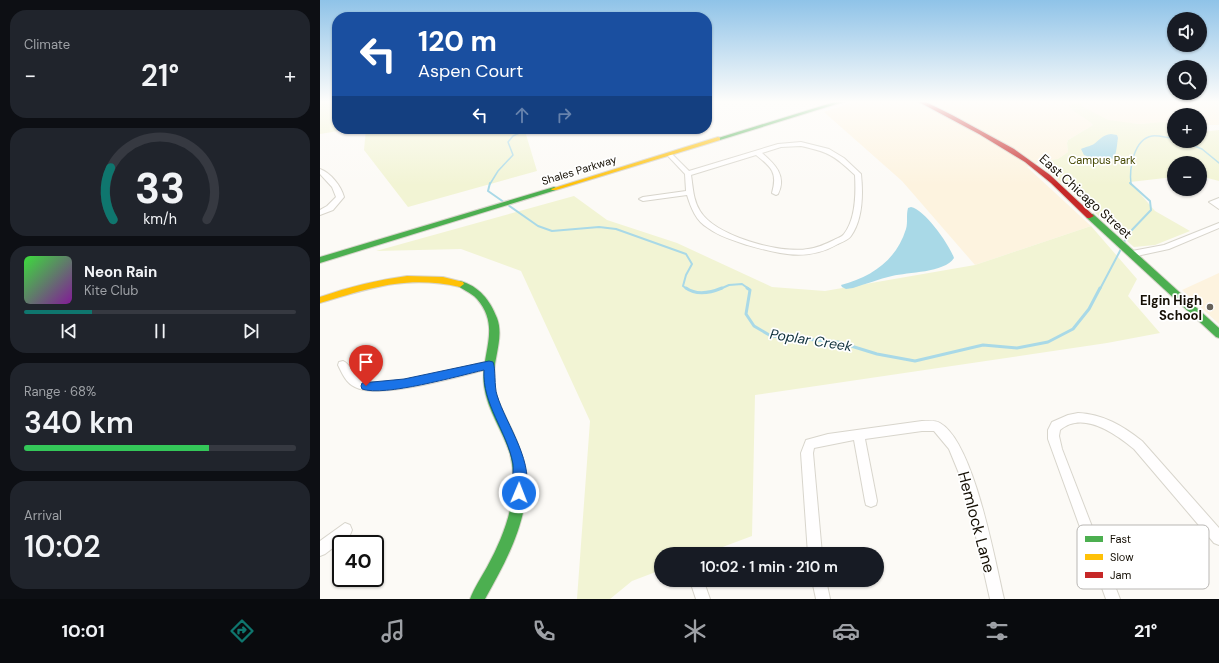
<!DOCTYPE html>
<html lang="en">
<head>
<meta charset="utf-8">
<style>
	:root { --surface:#171b24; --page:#20242c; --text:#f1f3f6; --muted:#9ea1a6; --line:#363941; --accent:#0f766e }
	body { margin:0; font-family:"DM Sans",sans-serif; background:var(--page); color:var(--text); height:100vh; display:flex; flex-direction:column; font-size:15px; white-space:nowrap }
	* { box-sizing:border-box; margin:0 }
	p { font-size:13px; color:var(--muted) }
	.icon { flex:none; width:22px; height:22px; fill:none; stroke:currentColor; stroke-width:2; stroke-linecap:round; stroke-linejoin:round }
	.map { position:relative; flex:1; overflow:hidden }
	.sheet { display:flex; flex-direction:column; gap:10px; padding:10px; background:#0d0f14; width:320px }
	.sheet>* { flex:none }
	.top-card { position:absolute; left:12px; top:12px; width:380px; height:122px; border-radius:16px; box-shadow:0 1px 3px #0004; background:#1a4fa0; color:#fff; overflow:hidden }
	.fabs { position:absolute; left:847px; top:12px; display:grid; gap:8px }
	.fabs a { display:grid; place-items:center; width:40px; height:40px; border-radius:50%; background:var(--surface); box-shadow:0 1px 3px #0004; font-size:20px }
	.speed { position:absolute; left:12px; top:535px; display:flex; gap:8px; font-size:20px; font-weight:700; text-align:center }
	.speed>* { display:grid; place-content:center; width:52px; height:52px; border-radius:50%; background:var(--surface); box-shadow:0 1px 3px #0004; line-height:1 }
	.speed .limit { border:2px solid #111; border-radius:6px; background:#fff; color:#111 }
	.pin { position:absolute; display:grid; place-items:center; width:34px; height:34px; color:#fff; margin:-41px -17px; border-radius:50% 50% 50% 0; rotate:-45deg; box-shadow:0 0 4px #0007 }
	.pin .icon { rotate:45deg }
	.me { position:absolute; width:44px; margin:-22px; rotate:1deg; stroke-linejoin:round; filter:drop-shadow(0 0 3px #0008) }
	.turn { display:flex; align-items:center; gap:14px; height:84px; padding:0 20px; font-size:18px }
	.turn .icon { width:52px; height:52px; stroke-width:2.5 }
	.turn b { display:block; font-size:28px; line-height:34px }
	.lanes { display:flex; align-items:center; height:38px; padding:0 20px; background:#0003; justify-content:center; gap:20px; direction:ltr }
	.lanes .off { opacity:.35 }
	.big { font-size:30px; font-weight:600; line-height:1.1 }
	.sheet .tile { flex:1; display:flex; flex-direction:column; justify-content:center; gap:6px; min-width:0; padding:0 14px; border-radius:16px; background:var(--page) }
	.sheet .dial { align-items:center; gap:0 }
	.dial svg { height:104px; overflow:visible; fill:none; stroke:var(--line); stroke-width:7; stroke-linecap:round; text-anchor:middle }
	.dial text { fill:var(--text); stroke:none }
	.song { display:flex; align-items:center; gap:12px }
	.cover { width:48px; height:48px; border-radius:6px; background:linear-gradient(135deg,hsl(120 70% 55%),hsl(290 70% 35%)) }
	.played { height:4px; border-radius:2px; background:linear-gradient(90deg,var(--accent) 25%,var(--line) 25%) }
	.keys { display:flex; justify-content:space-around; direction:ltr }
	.heat { display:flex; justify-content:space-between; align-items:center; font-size:22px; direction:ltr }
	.charge { height:6px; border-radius:3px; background:linear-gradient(90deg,#34c759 68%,var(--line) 0) }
	.trip { position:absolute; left:334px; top:547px; width:230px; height:40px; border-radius:20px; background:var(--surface); box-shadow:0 1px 3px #0004; font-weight:600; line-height:40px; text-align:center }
	.tab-bar { display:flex; height:64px; justify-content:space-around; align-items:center; background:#090b0e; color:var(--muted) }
	.tab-bar .icon { width:28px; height:28px }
	.tab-bar .current { color:var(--accent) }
	.tab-bar b { font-size:18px; color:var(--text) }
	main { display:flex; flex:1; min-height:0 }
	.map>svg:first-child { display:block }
	.built { fill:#fdf3df }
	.green { fill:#f2f4d4 }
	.water { fill:#a9d9e7 }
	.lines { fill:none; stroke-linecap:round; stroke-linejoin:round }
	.stream-far2 { stroke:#a9d9e7; stroke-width:1.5 }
	.stream-far1 { stroke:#a9d9e7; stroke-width:2 }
	.stream { stroke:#a9d9e7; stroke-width:3 }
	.street-casing { stroke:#d8d5cc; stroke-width:2 }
	.fast-casing { stroke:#d8d5cc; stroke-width:2 }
	.slow-casing { stroke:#d8d5cc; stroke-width:2 }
	.jam-casing { stroke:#d8d5cc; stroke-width:2 }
	.street { fill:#fffefe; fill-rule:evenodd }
	.fast { fill:#4caf50; fill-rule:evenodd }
	.slow { fill:#ffc107; fill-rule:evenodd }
	.jam { fill:#c62828; fill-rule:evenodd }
	.route { fill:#1a73e8; stroke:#114b97 }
	.poi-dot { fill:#666159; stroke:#fff; stroke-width:1.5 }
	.labels { text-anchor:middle; stroke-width:3.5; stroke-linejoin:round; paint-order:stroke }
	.far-park-label { font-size:11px; fill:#464904; stroke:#fff }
	.far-street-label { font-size:11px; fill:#150f04; stroke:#fff }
	.street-label { font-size:13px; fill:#150f04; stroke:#fff }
	.poi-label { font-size:13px; font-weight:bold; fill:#150f04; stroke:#fff; text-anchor:end }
	.water-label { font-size:14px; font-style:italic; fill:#0d2f39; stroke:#fff }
	.near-street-label { font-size:16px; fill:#150f04; stroke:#fff }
	.key { fill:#fff; stroke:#b9b7b4; stroke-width:1 }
	.key-label { font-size:11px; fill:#150f04 }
</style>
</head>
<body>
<main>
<section class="sheet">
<div class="tile"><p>Climate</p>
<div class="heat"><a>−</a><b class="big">21°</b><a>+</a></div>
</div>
<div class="tile dial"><svg viewBox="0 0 100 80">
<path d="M14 69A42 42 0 1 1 86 69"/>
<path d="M14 69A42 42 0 0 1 12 29" stroke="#0f766e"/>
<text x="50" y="56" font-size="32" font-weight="700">33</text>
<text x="50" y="72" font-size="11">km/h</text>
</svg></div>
<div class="tile">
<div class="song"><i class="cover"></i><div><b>Neon Rain</b><p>Kite Club</p></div></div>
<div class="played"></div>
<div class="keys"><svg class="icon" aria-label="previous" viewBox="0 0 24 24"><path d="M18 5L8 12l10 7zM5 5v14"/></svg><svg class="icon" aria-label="pause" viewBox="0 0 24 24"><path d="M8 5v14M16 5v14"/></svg><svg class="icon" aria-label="next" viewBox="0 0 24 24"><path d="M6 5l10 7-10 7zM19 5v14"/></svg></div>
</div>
<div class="tile"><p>Range · 68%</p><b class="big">340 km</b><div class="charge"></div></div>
<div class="tile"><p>Arrival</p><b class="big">10:02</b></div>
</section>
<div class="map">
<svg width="899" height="599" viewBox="0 0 899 599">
	<rect width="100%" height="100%" fill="#fcfaf6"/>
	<g class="built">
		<path d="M 537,101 L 899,101 L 899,125 L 880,125 L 880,115 L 854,115 L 854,122 L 819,124 L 767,119 L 773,125 L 748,140 L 747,143 L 748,152 L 738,159 L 722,161 L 707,167 L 771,226 L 655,265 L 582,181 L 504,112 Z"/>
		<path d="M 899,273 L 899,324 L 862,290 Z"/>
	</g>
	<g class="green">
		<path d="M 0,101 L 17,101 L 17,129 L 30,129 L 0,134 Z"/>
		<path d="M 760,101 L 774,101 L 760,105 L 788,120 L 819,124 L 845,122 L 854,126 L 854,141 L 880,141 L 880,132 L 899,130 L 899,181 L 880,176 L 880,163 L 854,163 L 854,177 L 810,182 L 835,211 L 870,231 L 835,245 L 814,247 L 722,166 L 722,161 L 738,159 L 748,152 L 747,143 L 748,140 L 773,125 C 766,117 756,115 749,106 L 751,104 Z"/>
		<path d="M 46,129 L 218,129 L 205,131 L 217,171 L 88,207 L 44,150 Z"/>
		<path d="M 254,196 L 287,220 L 357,243 L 452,287 L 505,291 L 655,265 L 771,226 L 817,279 L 808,296 L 840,333 L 787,343 L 435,395 L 432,536 L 384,554 L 341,554 L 341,570 L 312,581 L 290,599 L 257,599 L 270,421 L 201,271 L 141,249 L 56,251 Z"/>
	</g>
	<g class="water">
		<path d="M 791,134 L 797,135 L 798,138 C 797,143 797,152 794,157 C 789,165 771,158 764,155 L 761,149 C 765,147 771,146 774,144 C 780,139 783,135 791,134 Z"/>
		<path d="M 591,207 C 605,210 629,244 634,258 C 624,273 588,272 572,276 C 559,279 546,284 533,288 L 526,289 L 522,287 L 521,285 C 551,277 576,261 586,229 C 588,222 586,215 588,208 Z"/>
	</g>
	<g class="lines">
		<g class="stream-far2">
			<path d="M 862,141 L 882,149 L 899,163"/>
			<path d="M 170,184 L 178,171 L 193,155 L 188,142 L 193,136 L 208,129"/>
			<path d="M 811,184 C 809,168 814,139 832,136 C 839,135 847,138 854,138"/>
		</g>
		<g class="stream-far1">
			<path d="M 170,183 L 168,191 L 218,226 L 232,231 L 279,227 L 296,229 L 366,254 L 372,264 L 366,275 L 363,286 L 367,289"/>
			<path d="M 803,244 L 809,233 L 831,210 L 830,201 L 810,183"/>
			<path d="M 400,289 L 409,285 L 422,284 L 429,289"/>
			<path d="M 780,289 L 801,249"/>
		</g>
		<g class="stream">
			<path d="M 366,288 C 377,296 390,293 402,288"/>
			<path d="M 427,288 L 430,290 L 426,314 L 434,326 L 451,336 L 518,342 L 557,354 L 595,361 L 663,345 L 697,348 L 728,342 L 753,329 L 769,309 L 780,288"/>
		</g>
		<defs>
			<g id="street">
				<path d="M 481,142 L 509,149 L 524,158 L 541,174 C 543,194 543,219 531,236 C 528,240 522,242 518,244 C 487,262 459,254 427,245 C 413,240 400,237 388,228 C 376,221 371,208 367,195 L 323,201 L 319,199 L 323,197 L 366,191 L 365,174 L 348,156 L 348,154 L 352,154 L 369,171 L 458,144 ZM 481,146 C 508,152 514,155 535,175 C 536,193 536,219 524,234 C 522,237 517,238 514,240 C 506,244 497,248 488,249 C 460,254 395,236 380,211 C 373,200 373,187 371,175 L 436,155 C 451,167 458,172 452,193 L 456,195 L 458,194 C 467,176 455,164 442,153 L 461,147 Z"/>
				<path d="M 0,169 C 11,173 21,186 24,197 L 13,210 L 0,215 L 0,210 L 7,206 L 16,197 L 12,187 L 0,174 Z"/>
				<path d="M 899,198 L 899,209 L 889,202 Z"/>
				<path d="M 899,223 L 899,228 L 849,249 L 812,257 L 808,254 L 812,251 L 844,245 Z"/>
				<path d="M 23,361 C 31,364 33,377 42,380 C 64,389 143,367 169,361 L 173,362 L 174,365 L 173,368 L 169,369 C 140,376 61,400 35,387 C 26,383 22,373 18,365 L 19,362 Z"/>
				<path d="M 758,413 C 783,414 803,426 822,441 L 899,528 L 899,545 L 894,543 L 814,449 C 796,434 763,410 740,430 L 739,436 L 742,449 L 800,599 L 786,599 L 728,439 L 728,430 L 732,422 L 748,415 Z"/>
				<path d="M 602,421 C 608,421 615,420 620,423 C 654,442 675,561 684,599 L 670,599 L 645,488 L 629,449 L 614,431 L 602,431 L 545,439 L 557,501 L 556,505 L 551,507 L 546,505 L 545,501 L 534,440 L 494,448 L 493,453 L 502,554 L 488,554 L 481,453 L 486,440 L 508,434 Z"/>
				<path d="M 25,523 L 30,525 L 32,530 L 30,535 L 5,554 L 0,556 L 0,541 Z"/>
				<path d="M 379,580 L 384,582 L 390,599 L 376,599 L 372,587 L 374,582 Z"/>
				<path d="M 492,580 L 506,580 L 510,599 L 496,599 Z"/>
			</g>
			<g id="fast">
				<path d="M 518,101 L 526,101 L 400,140 L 395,139 Z"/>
				<path d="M 234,187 L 236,188 L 236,190 L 0,263 L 0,257 Z"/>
				<path d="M 767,214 L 773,214 L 899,328 L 899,338 L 896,337 L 767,218 Z"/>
				<path d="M 140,281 C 159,286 170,300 177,318 C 185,339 171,363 174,386 C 176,400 184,413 190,426 C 202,450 209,475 205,502 C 200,536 182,569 165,599 L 150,599 C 154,588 161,578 167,567 C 186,532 200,494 190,454 C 183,431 167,410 164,386 C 160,354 182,328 157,299 C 151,292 140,289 136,284 Z"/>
			</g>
			<g id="slow">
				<path d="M 398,137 L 400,138 L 400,140 L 236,190 L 232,190 L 231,189 Z"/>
				<path d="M 87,276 L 123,277 L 143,282 L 144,284 L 140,287 C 86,275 51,288 0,303 L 0,297 C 29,287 57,280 87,276 Z"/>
			</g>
			<path id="jam" d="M 597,101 L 604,101 L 632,115 L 694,149 L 730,175 L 774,216 L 770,218 L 767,218 L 731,183 L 705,162 L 659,134 Z"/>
		</defs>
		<use href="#street" class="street-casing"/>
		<use href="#fast" class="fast-casing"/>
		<use href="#slow" class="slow-casing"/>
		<use href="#jam" class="jam-casing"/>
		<use href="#street" class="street"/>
		<use href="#fast" class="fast"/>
		<use href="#slow" class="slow"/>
		<use href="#jam" class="jam"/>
	</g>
	<linearGradient id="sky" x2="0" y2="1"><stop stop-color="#8fc3e8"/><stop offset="0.55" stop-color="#fefdfb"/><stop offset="1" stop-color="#fefdfb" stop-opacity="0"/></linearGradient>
	<rect width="899" height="185" fill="url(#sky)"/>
	<path class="route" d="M 169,361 L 173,362 C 176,369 174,386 177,395 C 186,425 217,465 204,497 L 199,499 L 194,497 C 190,488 194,474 193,464 C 187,431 162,404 164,370 C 138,376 64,397 42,389 L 41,386 L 42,383 L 84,379 Z"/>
	<circle class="poi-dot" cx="890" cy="307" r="4"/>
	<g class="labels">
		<g class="far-park-label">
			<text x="782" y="164">Campus Park</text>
		</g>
		<g class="far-street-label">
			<text transform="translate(259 170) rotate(-17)" y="4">Shales Parkway</text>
		</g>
		<g class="street-label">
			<text transform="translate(766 196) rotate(42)" y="5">East Chicago Street</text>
		</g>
		<g class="poi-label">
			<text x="882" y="305">Elgin High<tspan x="882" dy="15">School</tspan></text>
		</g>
		<g class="water-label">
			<text transform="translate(491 340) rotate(9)" y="5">Poplar Creek</text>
		</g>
		<g class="near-street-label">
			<text transform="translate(657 522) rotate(75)" y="6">Hemlock Lane</text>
		</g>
	</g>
	<rect x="757" y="525" width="132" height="64" rx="6" class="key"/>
	<rect x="765" y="536" width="18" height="6" fill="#4caf50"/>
	<rect x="765" y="554" width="18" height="6" fill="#ffc107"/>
	<rect x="765" y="572" width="18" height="6" fill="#c62828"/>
	<g class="key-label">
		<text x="790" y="543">Fast</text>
		<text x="790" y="561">Slow</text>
		<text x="790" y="579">Jam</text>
	</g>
</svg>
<div class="fabs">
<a><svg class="icon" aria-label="sound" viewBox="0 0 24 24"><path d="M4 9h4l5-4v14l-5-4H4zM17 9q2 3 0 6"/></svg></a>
<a><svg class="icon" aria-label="search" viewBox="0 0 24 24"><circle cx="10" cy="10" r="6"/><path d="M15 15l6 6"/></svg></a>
<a>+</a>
<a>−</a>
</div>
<div class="speed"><div class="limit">40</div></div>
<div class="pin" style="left:46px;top:386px;background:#d93025"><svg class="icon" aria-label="arrive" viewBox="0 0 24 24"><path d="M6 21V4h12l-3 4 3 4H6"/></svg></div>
<svg class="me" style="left:199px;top:493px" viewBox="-20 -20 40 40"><circle r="17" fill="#1a73e8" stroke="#fff" stroke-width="3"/><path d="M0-11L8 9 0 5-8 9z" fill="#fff"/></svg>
<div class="trip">10:02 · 1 min · 210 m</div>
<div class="top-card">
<div class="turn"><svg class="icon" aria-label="left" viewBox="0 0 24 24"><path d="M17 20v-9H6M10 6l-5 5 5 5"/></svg><div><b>120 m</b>Aspen Court</div></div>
<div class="lanes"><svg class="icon" aria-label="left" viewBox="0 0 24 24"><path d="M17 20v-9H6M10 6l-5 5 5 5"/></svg><svg class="icon off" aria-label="ahead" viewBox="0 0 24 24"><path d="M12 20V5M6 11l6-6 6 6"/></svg><svg class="icon off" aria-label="right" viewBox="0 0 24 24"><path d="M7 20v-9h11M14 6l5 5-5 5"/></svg></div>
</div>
</div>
</main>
<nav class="tab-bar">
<b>10:01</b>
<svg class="icon current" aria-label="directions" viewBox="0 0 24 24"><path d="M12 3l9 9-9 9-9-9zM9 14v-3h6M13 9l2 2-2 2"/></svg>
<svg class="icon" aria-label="music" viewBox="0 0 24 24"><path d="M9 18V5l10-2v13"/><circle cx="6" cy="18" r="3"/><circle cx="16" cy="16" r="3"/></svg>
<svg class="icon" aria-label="phone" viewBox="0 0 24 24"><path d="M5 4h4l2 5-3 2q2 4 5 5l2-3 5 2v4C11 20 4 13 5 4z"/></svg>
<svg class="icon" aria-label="climate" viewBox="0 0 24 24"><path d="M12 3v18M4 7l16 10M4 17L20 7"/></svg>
<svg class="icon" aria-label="car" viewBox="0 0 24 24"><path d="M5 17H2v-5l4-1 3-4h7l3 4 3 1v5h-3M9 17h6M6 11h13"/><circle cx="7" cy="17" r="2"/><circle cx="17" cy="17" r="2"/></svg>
<svg class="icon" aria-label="filters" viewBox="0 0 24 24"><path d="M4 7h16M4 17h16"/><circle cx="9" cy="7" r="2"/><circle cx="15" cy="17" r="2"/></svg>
<b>21°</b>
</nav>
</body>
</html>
